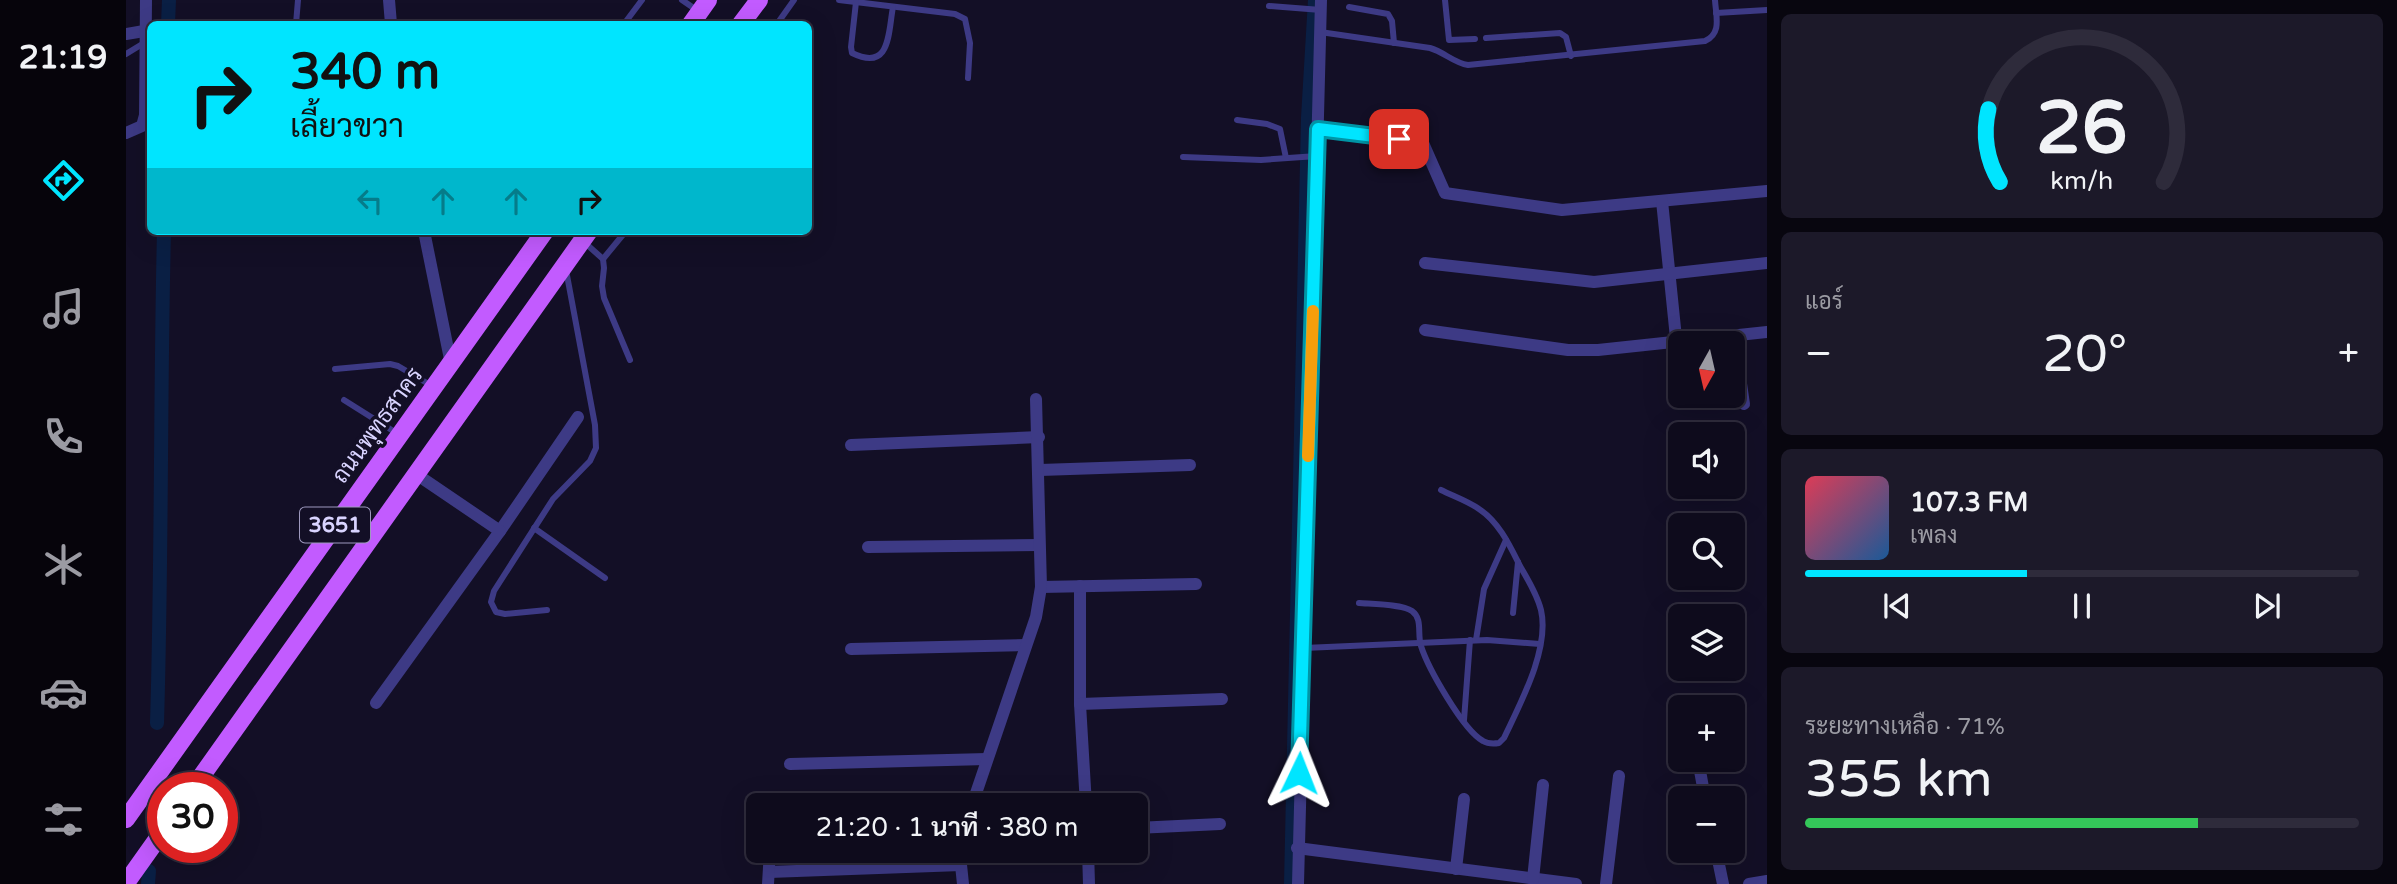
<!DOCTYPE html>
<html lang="th">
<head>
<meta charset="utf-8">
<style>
	:root { --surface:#0e0b1c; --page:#1c1929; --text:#f1f3f6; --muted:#9b9ba3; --line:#2e2b3b; --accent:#00e5ff }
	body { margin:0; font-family:"Varela Round",Sarabun,sans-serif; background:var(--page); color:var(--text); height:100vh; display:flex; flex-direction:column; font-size:26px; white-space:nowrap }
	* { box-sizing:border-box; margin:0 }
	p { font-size:23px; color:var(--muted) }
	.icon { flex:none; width:38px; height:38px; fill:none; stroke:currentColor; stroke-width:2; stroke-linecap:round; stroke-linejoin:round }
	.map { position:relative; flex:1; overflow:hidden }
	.details { display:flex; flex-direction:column; gap:14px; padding:14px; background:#08060f; width:630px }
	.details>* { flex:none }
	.top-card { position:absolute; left:21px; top:21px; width:665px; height:214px; border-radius:10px; box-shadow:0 7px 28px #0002,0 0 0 2px var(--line); background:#00e5ff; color:#111; overflow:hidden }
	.needle { width:46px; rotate:188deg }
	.buttons { position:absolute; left:1542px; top:331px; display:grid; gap:14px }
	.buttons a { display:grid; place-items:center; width:77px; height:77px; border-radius:10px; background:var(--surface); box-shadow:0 7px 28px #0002,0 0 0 2px var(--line); font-size:35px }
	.speed { position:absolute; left:21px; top:772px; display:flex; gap:14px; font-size:35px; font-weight:700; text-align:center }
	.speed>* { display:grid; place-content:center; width:91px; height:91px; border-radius:50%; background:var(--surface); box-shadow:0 7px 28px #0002,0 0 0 2px var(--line); line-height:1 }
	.speed .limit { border:10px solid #d22; background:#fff; color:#111 }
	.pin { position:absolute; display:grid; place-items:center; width:60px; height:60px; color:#fff; margin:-30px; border-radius:14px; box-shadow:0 4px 10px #0006 }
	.me { position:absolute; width:77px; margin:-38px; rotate:2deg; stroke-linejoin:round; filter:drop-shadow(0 0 5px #0008) }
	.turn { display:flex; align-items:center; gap:24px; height:147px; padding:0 28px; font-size:32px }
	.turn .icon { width:91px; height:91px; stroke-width:2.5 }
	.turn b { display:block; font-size:49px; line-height:60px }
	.lanes { display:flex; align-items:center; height:66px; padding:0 28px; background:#0003; justify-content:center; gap:35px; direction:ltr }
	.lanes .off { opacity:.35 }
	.big { font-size:52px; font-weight:600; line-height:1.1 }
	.details .widget { flex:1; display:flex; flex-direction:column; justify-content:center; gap:10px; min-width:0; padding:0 24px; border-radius:10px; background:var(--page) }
	.details .dial { align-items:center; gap:0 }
	.dial svg { height:182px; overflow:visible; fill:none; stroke:var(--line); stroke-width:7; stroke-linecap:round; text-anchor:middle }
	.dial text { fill:var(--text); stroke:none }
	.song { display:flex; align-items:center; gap:21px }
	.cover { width:84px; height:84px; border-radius:10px; background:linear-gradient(135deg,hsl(350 70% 55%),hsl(210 70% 35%)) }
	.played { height:7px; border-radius:4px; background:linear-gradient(90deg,var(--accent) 40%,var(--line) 40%) }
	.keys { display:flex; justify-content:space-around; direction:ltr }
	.heat { display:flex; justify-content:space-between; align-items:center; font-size:38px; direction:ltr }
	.charge { height:10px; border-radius:5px; background:linear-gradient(90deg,#34c759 71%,var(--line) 0) }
	.trip { position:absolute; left:620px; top:793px; width:402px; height:70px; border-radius:10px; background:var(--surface); box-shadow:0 7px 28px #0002,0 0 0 2px var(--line); font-weight:600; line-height:70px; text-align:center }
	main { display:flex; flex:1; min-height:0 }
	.tabs { display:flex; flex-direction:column; width:126px; justify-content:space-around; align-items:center; background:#06040b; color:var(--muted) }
	.tabs .icon { width:49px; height:49px }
	.tabs .selected { color:var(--accent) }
	.tabs b { font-size:32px; color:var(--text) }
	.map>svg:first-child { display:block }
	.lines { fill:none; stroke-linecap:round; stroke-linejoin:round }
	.canal { stroke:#0a1f44; stroke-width:14 }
	.lane { stroke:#3d3a85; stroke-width:6 }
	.street { stroke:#3d3a85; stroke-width:12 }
	.primary { stroke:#c25bff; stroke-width:18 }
	.route-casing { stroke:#0095a6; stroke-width:18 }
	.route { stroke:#00e5ff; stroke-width:12 }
	.slow { stroke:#f59e0b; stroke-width:12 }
	.labels { text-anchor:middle; stroke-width:7; stroke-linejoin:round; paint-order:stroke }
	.shield { fill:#130f26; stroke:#9e99be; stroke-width:2 }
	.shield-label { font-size:21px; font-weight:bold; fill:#d9d4ff }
	.street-label { font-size:23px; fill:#d9d4ff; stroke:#130f26 }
</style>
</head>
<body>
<main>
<nav class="tabs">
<b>21:19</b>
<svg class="icon selected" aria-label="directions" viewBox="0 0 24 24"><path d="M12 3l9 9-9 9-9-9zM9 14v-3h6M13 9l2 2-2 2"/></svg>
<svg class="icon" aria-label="music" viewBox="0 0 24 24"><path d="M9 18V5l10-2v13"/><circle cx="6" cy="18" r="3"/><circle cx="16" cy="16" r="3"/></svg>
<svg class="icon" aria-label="phone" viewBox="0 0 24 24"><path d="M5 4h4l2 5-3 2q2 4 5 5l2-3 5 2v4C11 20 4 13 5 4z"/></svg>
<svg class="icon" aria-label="climate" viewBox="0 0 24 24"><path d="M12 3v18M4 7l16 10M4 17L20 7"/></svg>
<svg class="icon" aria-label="car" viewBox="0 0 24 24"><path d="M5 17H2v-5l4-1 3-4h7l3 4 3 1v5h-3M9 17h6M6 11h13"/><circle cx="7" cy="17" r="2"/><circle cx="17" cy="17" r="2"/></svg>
<svg class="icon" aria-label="filters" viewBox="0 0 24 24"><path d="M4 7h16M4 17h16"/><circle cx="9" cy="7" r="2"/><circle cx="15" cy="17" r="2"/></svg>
</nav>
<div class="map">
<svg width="1641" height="884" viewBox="0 0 1641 884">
	<rect width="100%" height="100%" fill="#130f26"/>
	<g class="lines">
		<g class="canal">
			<path d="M 42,24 L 43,0"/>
			<path d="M 31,723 C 36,559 34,395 38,231"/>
			<path d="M 22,884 L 23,871"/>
			<path d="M 1165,884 L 1182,118 L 1189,0"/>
		</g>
		<g class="lane">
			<path d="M 556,0 L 572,11"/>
			<path d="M 713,0 L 829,14 L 839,19 L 844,43 L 842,78"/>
			<path d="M 1319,0 L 1323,40 L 1349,39"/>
			<path d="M 730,2 L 725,47 L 726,53 C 765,72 762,33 767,7"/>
			<path d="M 1143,6 L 1195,10"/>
			<path d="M 1223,7 L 1262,14 L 1266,21 L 1268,43"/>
			<path d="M 1590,13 L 1641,10"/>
			<path d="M 170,24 L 172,0"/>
			<path d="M 498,24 L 516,0"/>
			<path d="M 651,24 L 668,0"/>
			<path d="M 1194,32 L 1304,48 C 1318,52 1328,63 1342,65 L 1579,41 C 1596,33 1590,17 1589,0"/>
			<path d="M 1360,38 L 1434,33 L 1440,37 L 1445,56"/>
			<path d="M 0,54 L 18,43"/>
			<path d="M 1111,120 L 1141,124 L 1154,129 L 1160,158"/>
			<path d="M 1057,157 L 1135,160 L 1191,156"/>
			<path d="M 458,242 L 477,259 L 478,268 L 476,286 L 478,298 L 504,360"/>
			<path d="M 477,259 L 500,231"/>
			<path d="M 209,369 L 264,364 L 272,366 L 306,386"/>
			<path d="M 218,400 L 272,434"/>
			<path d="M 408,528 L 479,578"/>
			<path d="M 1233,603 C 1245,604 1276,604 1286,611 C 1297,619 1291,634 1295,646 C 1302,668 1337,730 1357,741 C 1362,744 1367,744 1373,743 L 1378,738 C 1394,704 1424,649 1415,610 C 1411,594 1402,580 1394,566 C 1384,546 1373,522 1353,509 C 1342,501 1327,496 1315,490"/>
			<path d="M 421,610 L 379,614 L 370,612 L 365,602 L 368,591 L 427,499 L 464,461 L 470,448 L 469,425 L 440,270"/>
			<path d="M 1387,613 L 1392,562"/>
			<path d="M 1350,640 L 1358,589 L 1380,540"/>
			<path d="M 1178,648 L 1361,640 L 1414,644"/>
			<path d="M 1338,720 L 1344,640"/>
		</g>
		<g class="street">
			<path d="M 263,0 L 265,24"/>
			<path d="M 0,34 L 18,31"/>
			<path d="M 1192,129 L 1297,143 L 1319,193 L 1436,210 L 1641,191"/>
			<path d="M 0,133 L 16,126 L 19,115 L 20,0"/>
			<path d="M 1536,201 L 1554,377"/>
			<path d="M 298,231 L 325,364"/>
			<path d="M 1299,263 L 1468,282 L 1641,263"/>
			<path d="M 1299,330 L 1442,350 L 1472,350 L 1641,332"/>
			<path d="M 1608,336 L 1618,404"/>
			<path d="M 725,445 L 913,437"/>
			<path d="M 914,470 L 1064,465"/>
			<path d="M 374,531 L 452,417"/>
			<path d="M 742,547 L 913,545"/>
			<path d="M 954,586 L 954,704 L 960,805"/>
			<path d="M 915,587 L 1070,584"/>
			<path d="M 725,649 L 900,645"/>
			<path d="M 250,703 L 374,531 L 290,474"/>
			<path d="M 954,704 L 1096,699"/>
			<path d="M 1572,760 L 1579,798"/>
			<path d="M 664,764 L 861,759"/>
			<path d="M 846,805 L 910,617 L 915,587 L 910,399"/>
			<path d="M 1010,828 L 1094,824"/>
			<path d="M 1171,848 L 1450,884"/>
			<path d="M 836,850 L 835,865 L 837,884"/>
			<path d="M 962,850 L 963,884"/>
			<path d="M 1590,850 L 1597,884"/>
			<path d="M 1330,869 L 1338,799"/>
			<path d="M 643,872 L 835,865"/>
			<path d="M 1407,879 L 1417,785"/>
			<path d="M 642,884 L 644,850"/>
			<path d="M 1172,884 L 1195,0"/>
			<path d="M 1480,884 L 1493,776"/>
			<path d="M 1623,884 L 1641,881"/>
		</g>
		<g class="primary">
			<path d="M 565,24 L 582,0"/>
			<path d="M 615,24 L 633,0"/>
			<path d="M 67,788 L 463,231"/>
			<path d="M 0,819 L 419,231"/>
			<path d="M 0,883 L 37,831"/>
		</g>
	</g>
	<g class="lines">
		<defs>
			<path id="route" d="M 1173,773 L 1192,129 L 1273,139"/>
		</defs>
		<use href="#route" class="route-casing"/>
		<use href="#route" class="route"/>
		<path class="slow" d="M 1182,456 L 1187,311"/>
	</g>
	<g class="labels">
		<rect class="shield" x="174" y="507.5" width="70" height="35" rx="5"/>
		<g class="shield-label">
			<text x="209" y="532">3651</text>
		</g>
		<g class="street-label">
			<text transform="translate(251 425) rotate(-54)" y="8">ถนนพุทธสาคร</text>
		</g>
	</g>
</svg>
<div class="buttons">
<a><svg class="needle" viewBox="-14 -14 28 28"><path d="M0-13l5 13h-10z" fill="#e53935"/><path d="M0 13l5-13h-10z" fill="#9b9ba3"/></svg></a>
<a><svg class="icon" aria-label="sound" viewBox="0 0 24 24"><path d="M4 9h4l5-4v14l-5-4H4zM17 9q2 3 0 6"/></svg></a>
<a><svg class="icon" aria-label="search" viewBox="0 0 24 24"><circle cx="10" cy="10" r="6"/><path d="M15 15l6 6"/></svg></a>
<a><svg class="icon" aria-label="layers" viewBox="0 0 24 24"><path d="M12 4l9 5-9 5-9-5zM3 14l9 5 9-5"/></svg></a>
<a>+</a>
<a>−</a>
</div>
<div class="speed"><div class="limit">30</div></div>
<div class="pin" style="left:1273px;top:139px;background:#d93025"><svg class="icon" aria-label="arrive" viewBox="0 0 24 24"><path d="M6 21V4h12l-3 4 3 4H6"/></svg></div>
<svg class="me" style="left:1173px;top:773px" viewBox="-20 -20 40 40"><path d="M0-17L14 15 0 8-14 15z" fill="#00e5ff" stroke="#fff" stroke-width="4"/></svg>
<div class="trip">21:20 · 1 นาที · 380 m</div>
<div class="top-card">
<div class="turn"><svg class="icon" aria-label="right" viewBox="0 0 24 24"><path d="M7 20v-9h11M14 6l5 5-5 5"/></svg><div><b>340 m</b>เลี้ยวขวา</div></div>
<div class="lanes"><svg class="icon off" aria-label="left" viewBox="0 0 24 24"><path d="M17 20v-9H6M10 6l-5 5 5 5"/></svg><svg class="icon off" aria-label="ahead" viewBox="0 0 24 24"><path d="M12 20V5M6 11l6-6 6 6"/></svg><svg class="icon off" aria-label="ahead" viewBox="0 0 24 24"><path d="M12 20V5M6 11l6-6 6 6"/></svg><svg class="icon" aria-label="right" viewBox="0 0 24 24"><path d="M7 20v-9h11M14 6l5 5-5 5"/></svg></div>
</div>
</div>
<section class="details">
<div class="widget dial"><svg viewBox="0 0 100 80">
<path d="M14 69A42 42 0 1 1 86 69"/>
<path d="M14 69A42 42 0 0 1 9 37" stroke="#00e5ff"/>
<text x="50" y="56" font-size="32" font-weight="700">26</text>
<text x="50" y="72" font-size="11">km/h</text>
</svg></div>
<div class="widget"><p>แอร์</p>
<div class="heat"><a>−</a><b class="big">20°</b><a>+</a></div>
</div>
<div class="widget">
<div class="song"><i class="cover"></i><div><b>107.3 FM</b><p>เพลง</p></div></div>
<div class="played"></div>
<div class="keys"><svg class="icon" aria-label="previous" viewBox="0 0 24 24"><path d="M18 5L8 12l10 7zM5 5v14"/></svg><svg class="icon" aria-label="pause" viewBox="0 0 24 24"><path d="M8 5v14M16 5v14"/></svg><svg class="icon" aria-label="next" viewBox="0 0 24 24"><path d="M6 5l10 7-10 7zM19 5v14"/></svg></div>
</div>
<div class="widget"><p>ระยะทางเหลือ · 71%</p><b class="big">355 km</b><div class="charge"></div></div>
</section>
</main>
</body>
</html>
